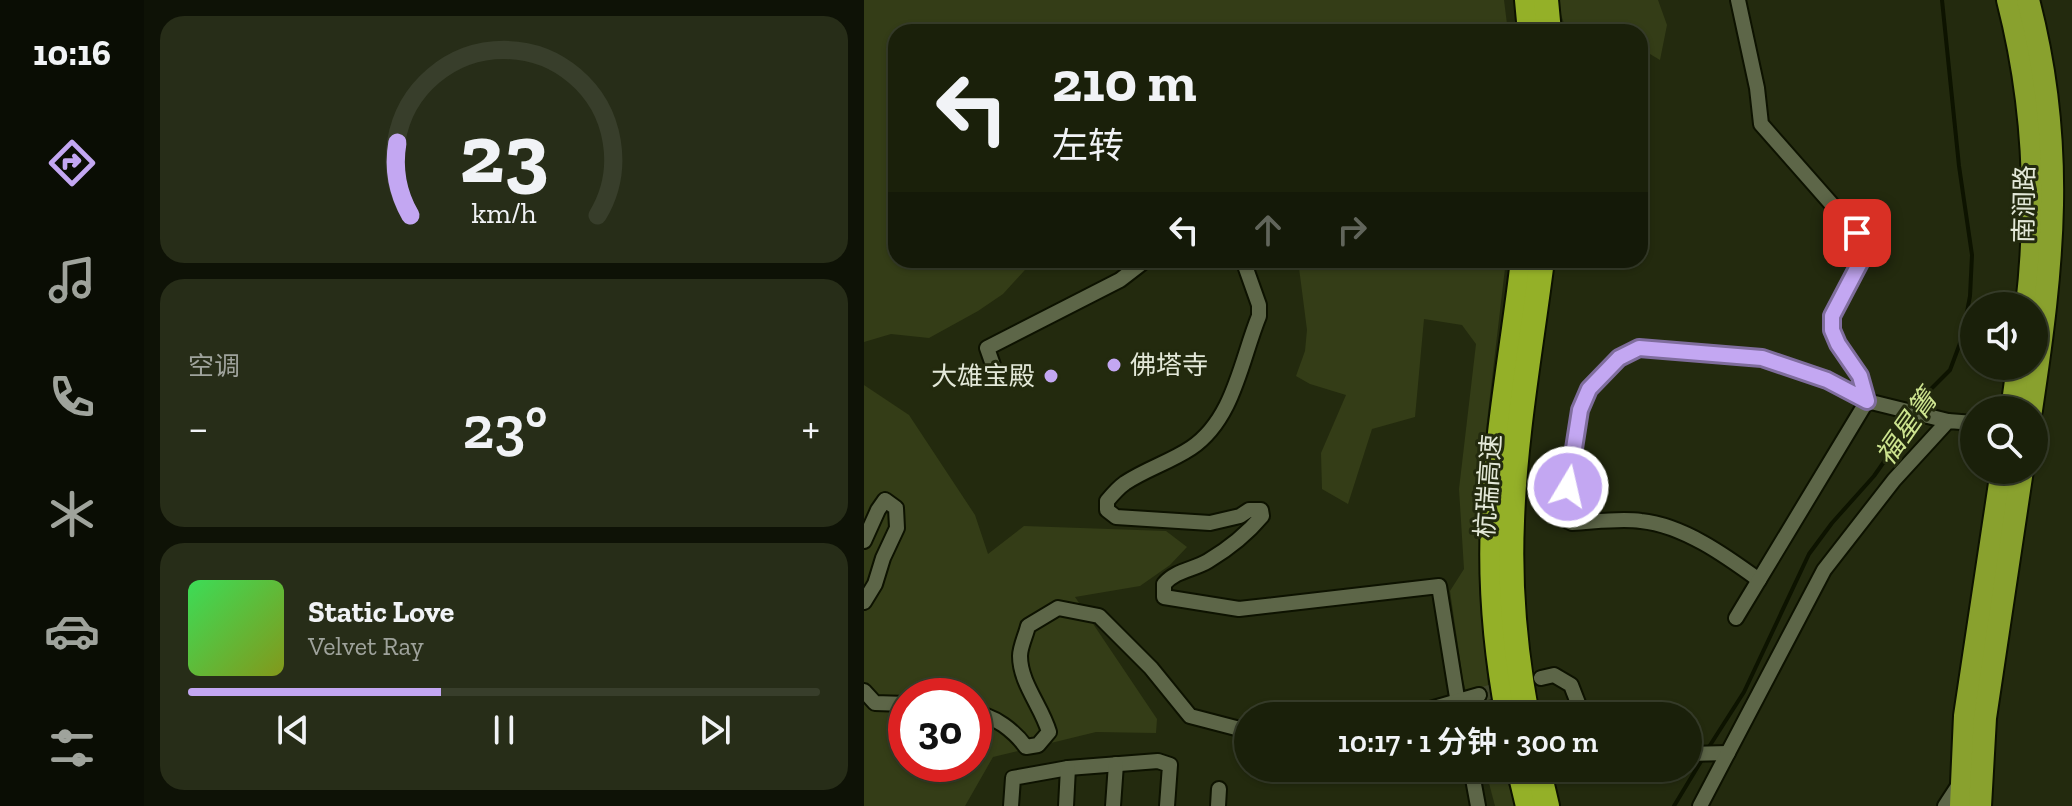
<!DOCTYPE html>
<html lang="zh">
<head>
<meta charset="utf-8">
<style>
	:root { --surface:#1a200a; --page:#272d18; --text:#f1f3f6; --muted:#9fa39c; --line:#383e2b; --accent:#c3a7f2 }
	body { margin:0; font-family:"Zilla Slab","Noto Sans SC",serif; background:var(--page); color:var(--text); height:100vh; display:flex; flex-direction:column; font-size:30px; white-space:nowrap }
	* { box-sizing:border-box; margin:0 }
	p { font-size:26px; color:var(--muted) }
	.icon { flex:none; width:44px; height:44px; fill:none; stroke:currentColor; stroke-width:2; stroke-linecap:round; stroke-linejoin:round }
	.map { position:relative; flex:1; overflow:hidden }
	.drawer { display:flex; flex-direction:column; gap:16px; padding:16px; background:#0e1206; width:720px }
	.drawer>* { flex:none }
	.guide { position:absolute; left:24px; top:24px; width:760px; height:244px; border-radius:24px; box-shadow:0 2px 6px #0004,0 0 0 2px var(--line); background:#1a200a; color:var(--text); overflow:hidden }
	.buttons { position:absolute; left:1096px; top:292px; display:grid; gap:16px }
	.buttons a { display:grid; place-items:center; width:88px; height:88px; border-radius:50%; background:var(--surface); box-shadow:0 2px 6px #0004,0 0 0 2px var(--line); font-size:40px }
	.speed { position:absolute; left:24px; top:678px; display:flex; gap:16px; font-size:40px; font-weight:700; text-align:center }
	.speed>* { display:grid; place-content:center; width:104px; height:104px; border-radius:50%; background:var(--surface); box-shadow:0 2px 6px #0004,0 0 0 2px var(--line); line-height:1 }
	.speed .limit { border:12px solid #d22; background:#fff; color:#111 }
	.pin { position:absolute; display:grid; place-items:center; width:68px; height:68px; color:#fff; margin:-34px; border-radius:16px; box-shadow:0 4px 12px #0006 }
	.me { position:absolute; width:88px; margin:-44px; rotate:9deg; stroke-linejoin:round; filter:drop-shadow(0 0 6px #0008) }
	.turn { display:flex; align-items:center; gap:28px; height:168px; padding:0 32px; font-size:36px }
	.turn .icon { width:104px; height:104px; stroke-width:2.5 }
	.turn b { display:block; font-size:56px; line-height:68px }
	.lanes { display:flex; align-items:center; height:76px; padding:0 32px; background:#0003; justify-content:center; gap:40px; direction:ltr }
	.lanes .off { opacity:.35 }
	.big { font-size:60px; font-weight:600; line-height:1.1 }
	.drawer .widget { flex:1; display:flex; flex-direction:column; justify-content:center; gap:12px; min-width:0; padding:0 28px; border-radius:24px; background:var(--page) }
	.drawer .dial { align-items:center; gap:0 }
	.dial svg { height:208px; overflow:visible; fill:none; stroke:var(--line); stroke-width:7; stroke-linecap:round; text-anchor:middle }
	.dial text { fill:var(--text); stroke:none }
	.song { display:flex; align-items:center; gap:24px }
	.cover { width:96px; height:96px; border-radius:12px; background:linear-gradient(135deg,hsl(130 70% 55%),hsl(70 70% 35%)) }
	.played { height:8px; border-radius:4px; background:linear-gradient(90deg,var(--accent) 40%,var(--line) 40%) }
	.keys { display:flex; justify-content:space-around; direction:ltr }
	.heat { display:flex; justify-content:space-between; align-items:center; font-size:44px; direction:ltr }
	.trip { position:absolute; left:370px; top:702px; width:468px; height:80px; border-radius:40px; background:var(--surface); box-shadow:0 2px 6px #0004,0 0 0 2px var(--line); font-weight:600; line-height:80px; text-align:center }
	main { display:flex; flex:1; min-height:0 }
	.menu { display:flex; flex-direction:column; width:144px; justify-content:space-around; align-items:center; background:#0a0d04; color:var(--muted) }
	.menu .icon { width:56px; height:56px }
	.menu .active { color:var(--accent) }
	.menu b { font-size:36px; color:var(--text) }
	.map>svg:first-child { display:block }
	.green { fill:#343d17; fill-rule:evenodd }
	.lines { fill:none; stroke-linecap:round; stroke-linejoin:round }
	.stream { stroke:#0d1300; stroke-width:4 }
	.minor-tunnel { stroke:#40462c; stroke-width:14; stroke-dasharray:14 7; stroke-linecap:butt }
	.minor-casing { stroke:#0d1200; stroke-width:18 }
	.trunk-casing { stroke:#0d1200; stroke-width:26 }
	.motorway-casing { stroke:#0d1200; stroke-width:28 }
	.minor { stroke:#5d6648; stroke-width:14 }
	.trunk { stroke:#89a12e; stroke-width:22 }
	.motorway { stroke:#94b028; stroke-width:24 }
	.route-casing { stroke:#7f6d9d; stroke-width:20 }
	.route { stroke:#c3a7f2; stroke-width:14 }
	.poi-dot { fill:#c3a7f2; stroke:#232a0e; stroke-width:3 }
	.labels { text-anchor:middle; stroke-width:6; stroke-linejoin:round; paint-order:stroke }
	.street-label { font-size:26px; fill:#e3e8d8; stroke:#232a0e }
	.poi-label { font-size:26px; fill:#e3e8d8; stroke:#232a0e; text-anchor:start }
	.water-label { font-size:28px; font-style:italic; fill:#cde48f; stroke:#232a0e }
</style>
</head>
<body>
<main>
<nav class="menu">
<b>10:16</b>
<svg class="icon active" aria-label="directions" viewBox="0 0 24 24"><path d="M12 3l9 9-9 9-9-9zM9 14v-3h6M13 9l2 2-2 2"/></svg>
<svg class="icon" aria-label="music" viewBox="0 0 24 24"><path d="M9 18V5l10-2v13"/><circle cx="6" cy="18" r="3"/><circle cx="16" cy="16" r="3"/></svg>
<svg class="icon" aria-label="phone" viewBox="0 0 24 24"><path d="M5 4h4l2 5-3 2q2 4 5 5l2-3 5 2v4C11 20 4 13 5 4z"/></svg>
<svg class="icon" aria-label="climate" viewBox="0 0 24 24"><path d="M12 3v18M4 7l16 10M4 17L20 7"/></svg>
<svg class="icon" aria-label="car" viewBox="0 0 24 24"><path d="M5 17H2v-5l4-1 3-4h7l3 4 3 1v5h-3M9 17h6M6 11h13"/><circle cx="7" cy="17" r="2"/><circle cx="17" cy="17" r="2"/></svg>
<svg class="icon" aria-label="filters" viewBox="0 0 24 24"><path d="M4 7h16M4 17h16"/><circle cx="9" cy="7" r="2"/><circle cx="15" cy="17" r="2"/></svg>
</nav>
<section class="drawer">
<div class="widget dial"><svg viewBox="0 0 100 80">
<path d="M14 69A42 42 0 1 1 86 69"/>
<path d="M14 69A42 42 0 0 1 9 41" stroke="#c3a7f2"/>
<text x="50" y="56" font-size="32" font-weight="700">23</text>
<text x="50" y="72" font-size="11">km/h</text>
</svg></div>
<div class="widget"><p>空调</p>
<div class="heat"><a>−</a><b class="big">23°</b><a>+</a></div>
</div>
<div class="widget">
<div class="song"><i class="cover"></i><div><b>Static Love</b><p>Velvet Ray</p></div></div>
<div class="played"></div>
<div class="keys"><svg class="icon" aria-label="previous" viewBox="0 0 24 24"><path d="M18 5L8 12l10 7zM5 5v14"/></svg><svg class="icon" aria-label="pause" viewBox="0 0 24 24"><path d="M8 5v14M16 5v14"/></svg><svg class="icon" aria-label="next" viewBox="0 0 24 24"><path d="M6 5l10 7-10 7zM19 5v14"/></svg></div>
</div>
</section>
<div class="map">
<svg width="1208" height="806" viewBox="0 0 1208 806">
	<rect width="100%" height="100%" fill="#232a0e"/>
	<g class="green">
		<path d="M 0,0 L 640,0 L 644,32 L 32,32 L 32,260 L 170,260 L 139,294 L 114,311 L 65,338 L 27,334 L 0,342 Z"/>
		<path d="M 692,0 L 794,0 L 803,25 L 796,60 L 776,48 L 776,32 L 703,32 Z"/>
		<path d="M 434,260 L 642,260 L 617,472 L 616,602 L 627,716 L 608,716 L 599,680 L 586,591 L 600,569 L 595,489 L 612,344 L 598,325 L 560,319 L 551,417 L 508,429 L 484,504 L 458,489 L 457,453 L 482,395 L 446,384 L 432,376 L 441,351 L 443,330 Z"/>
		<path d="M 0,385 L 45,415 L 111,515 L 124,554 L 160,526 L 302,531 L 323,547 L 306,565 L 276,586 L 211,597 L 293,719 L 292,733 L 232,732 L 129,757 L 101,806 L 0,806 ZM 42,696 L 110,696 L 110,764 L 42,764 Z"/>
		<path d="M 621,768 L 639,768 L 651,806 L 631,806 Z"/>
	</g>
	<g class="lines">
		<g class="stream">
			<path d="M 843,750 L 880,692 L 945,554 L 968,523 L 1010,476 L 1038,436 L 1055,401 L 1086,370 L 1098,338 L 1106,296 L 1108,255 L 1095,166 L 1078,0"/>
			<path d="M 810,806 L 839,758"/>
		</g>
		<path class="minor-tunnel" d="M 615,695 L 677,678"/>
		<defs>
			<g id="minor">
				<path d="M 874,0 L 893,88 L 897,124 L 993,233 L 1001,253 L 968,316 L 968,330 L 974,344 L 996,376 L 1003,401"/>
				<path d="M 379,260 L 395,305 L 395,316 C 377,360 370,419 327,448 C 306,462 282,469 261,483 C 254,488 248,495 243,501 L 243,510 L 252,517 L 346,523 L 376,516 L 385,510 L 397,510 L 398,516 C 383,534 364,549 344,561 C 329,570 312,570 300,584 L 300,597 L 375,609 L 575,586 L 596,716"/>
				<path d="M 129,365 L 123,348 L 256,280 L 282,260"/>
				<path d="M 0,541 L 14,510 L 21,500 L 32,508 L 33,528 L 19,558 L 11,584 L 0,602"/>
				<path d="M 895,580 C 862,556 819,525 777,521 C 755,518 730,522 708,523 L 702,520 L 700,513 L 716,410 L 725,389 L 755,358 L 775,348 L 898,358 L 963,380 L 1003,401"/>
				<path d="M 872,618 L 1003,401 L 1084,421"/>
				<path d="M 677,678 L 690,675 L 707,685 L 719,716"/>
				<path d="M 0,691 L 11,703 L 42,704"/>
				<path d="M 110,714 C 130,714 151,732 162,747 L 174,745 L 185,732 C 178,707 156,683 156,656 C 156,647 162,635 164,626 L 194,608 L 235,616 L 287,668 L 326,716 L 372,728 L 384,728"/>
				<path d="M 542,716 L 615,695"/>
				<path d="M 824,754 L 864,753"/>
				<path d="M 607,768 L 614,806"/>
				<path d="M 147,806 L 149,778 L 204,768 L 294,761 L 306,765 L 303,806"/>
				<path d="M 202,806 L 204,768"/>
				<path d="M 249,806 L 252,764"/>
				<path d="M 354,806 L 355,789"/>
				<path d="M 836,806 L 960,570 L 1030,480 L 1084,421 L 1110,423"/>
				<path d="M 1081,806 L 1096,783"/>
			</g>
			<g id="trunk">
				<path d="M 1144,0 C 1170,101 1175,203 1163,306"/>
				<path d="M 1164,0 C 1202,145 1189,265 1167,410"/>
				<path d="M 1148,410 L 1154,366"/>
				<path d="M 1097,806 L 1101,716 L 1138,470"/>
				<path d="M 1116,806 L 1121,718 L 1158,470"/>
			</g>
			<g id="motorway">
				<path d="M 663,0 L 666,32"/>
				<path d="M 682,0 L 685,32"/>
				<path d="M 644,716 C 632,652 626,587 629,521 C 632,434 649,347 659,260"/>
				<path d="M 663,716 C 651,651 645,587 648,521 C 651,434 667,347 678,260"/>
				<path d="M 655,768 L 664,806"/>
				<path d="M 674,768 L 683,806"/>
			</g>
		</defs>
		<use href="#minor" class="minor-casing"/>
		<use href="#trunk" class="trunk-casing"/>
		<use href="#motorway" class="motorway-casing"/>
		<use href="#minor" class="minor"/>
		<use href="#trunk" class="trunk"/>
		<use href="#motorway" class="motorway"/>
	</g>
	<g class="lines">
		<defs>
			<path id="route" d="M 704,487 L 716,410 L 725,389 L 755,358 L 775,348 L 898,358 L 963,380 L 1003,401 L 996,376 L 974,344 L 968,330 L 968,316 L 1001,253 L 993,233"/>
		</defs>
		<use href="#route" class="route-casing"/>
		<use href="#route" class="route"/>
	</g>
	<g class="poi-dot">
		<circle cx="250" cy="365" r="8"/>
		<circle cx="187" cy="376" r="8"/>
	</g>
	<g class="labels">
		<g class="street-label">
			<text transform="translate(1160 204) rotate(-89)" y="9">南涧路</text>
			<text transform="translate(624 486) rotate(-86)" y="9">杭瑞高速</text>
		</g>
		<g class="poi-label">
			<text x="266" y="374">佛塔寺</text>
			<text x="171" y="385" text-anchor="end">大雄宝殿</text>
		</g>
		<g class="water-label">
			<text transform="translate(1042 427) rotate(-55)" y="10">福星箐</text>
		</g>
	</g>
</svg>
<div class="buttons">
<a><svg class="icon" aria-label="sound" viewBox="0 0 24 24"><path d="M4 9h4l5-4v14l-5-4H4zM17 9q2 3 0 6"/></svg></a>
<a><svg class="icon" aria-label="search" viewBox="0 0 24 24"><circle cx="10" cy="10" r="6"/><path d="M15 15l6 6"/></svg></a>
</div>
<div class="speed"><div class="limit">30</div></div>
<div class="pin" style="left:993px;top:233px;background:#d93025"><svg class="icon" aria-label="arrive" viewBox="0 0 24 24"><path d="M6 21V4h12l-3 4 3 4H6"/></svg></div>
<svg class="me" style="left:704px;top:487px" viewBox="-20 -20 40 40"><circle r="17" fill="#c3a7f2" stroke="#fff" stroke-width="3"/><path d="M0-11L8 9 0 5-8 9z" fill="#fff"/></svg>
<div class="trip">10:17 · 1 分钟 · 300 m</div>
<div class="guide">
<div class="turn"><svg class="icon" aria-label="left" viewBox="0 0 24 24"><path d="M17 20v-9H6M10 6l-5 5 5 5"/></svg><div><b>210 m</b>左转</div></div>
<div class="lanes"><svg class="icon" aria-label="left" viewBox="0 0 24 24"><path d="M17 20v-9H6M10 6l-5 5 5 5"/></svg><svg class="icon off" aria-label="ahead" viewBox="0 0 24 24"><path d="M12 20V5M6 11l6-6 6 6"/></svg><svg class="icon off" aria-label="right" viewBox="0 0 24 24"><path d="M7 20v-9h11M14 6l5 5-5 5"/></svg></div>
</div>
</div>
</main>
</body>
</html>
